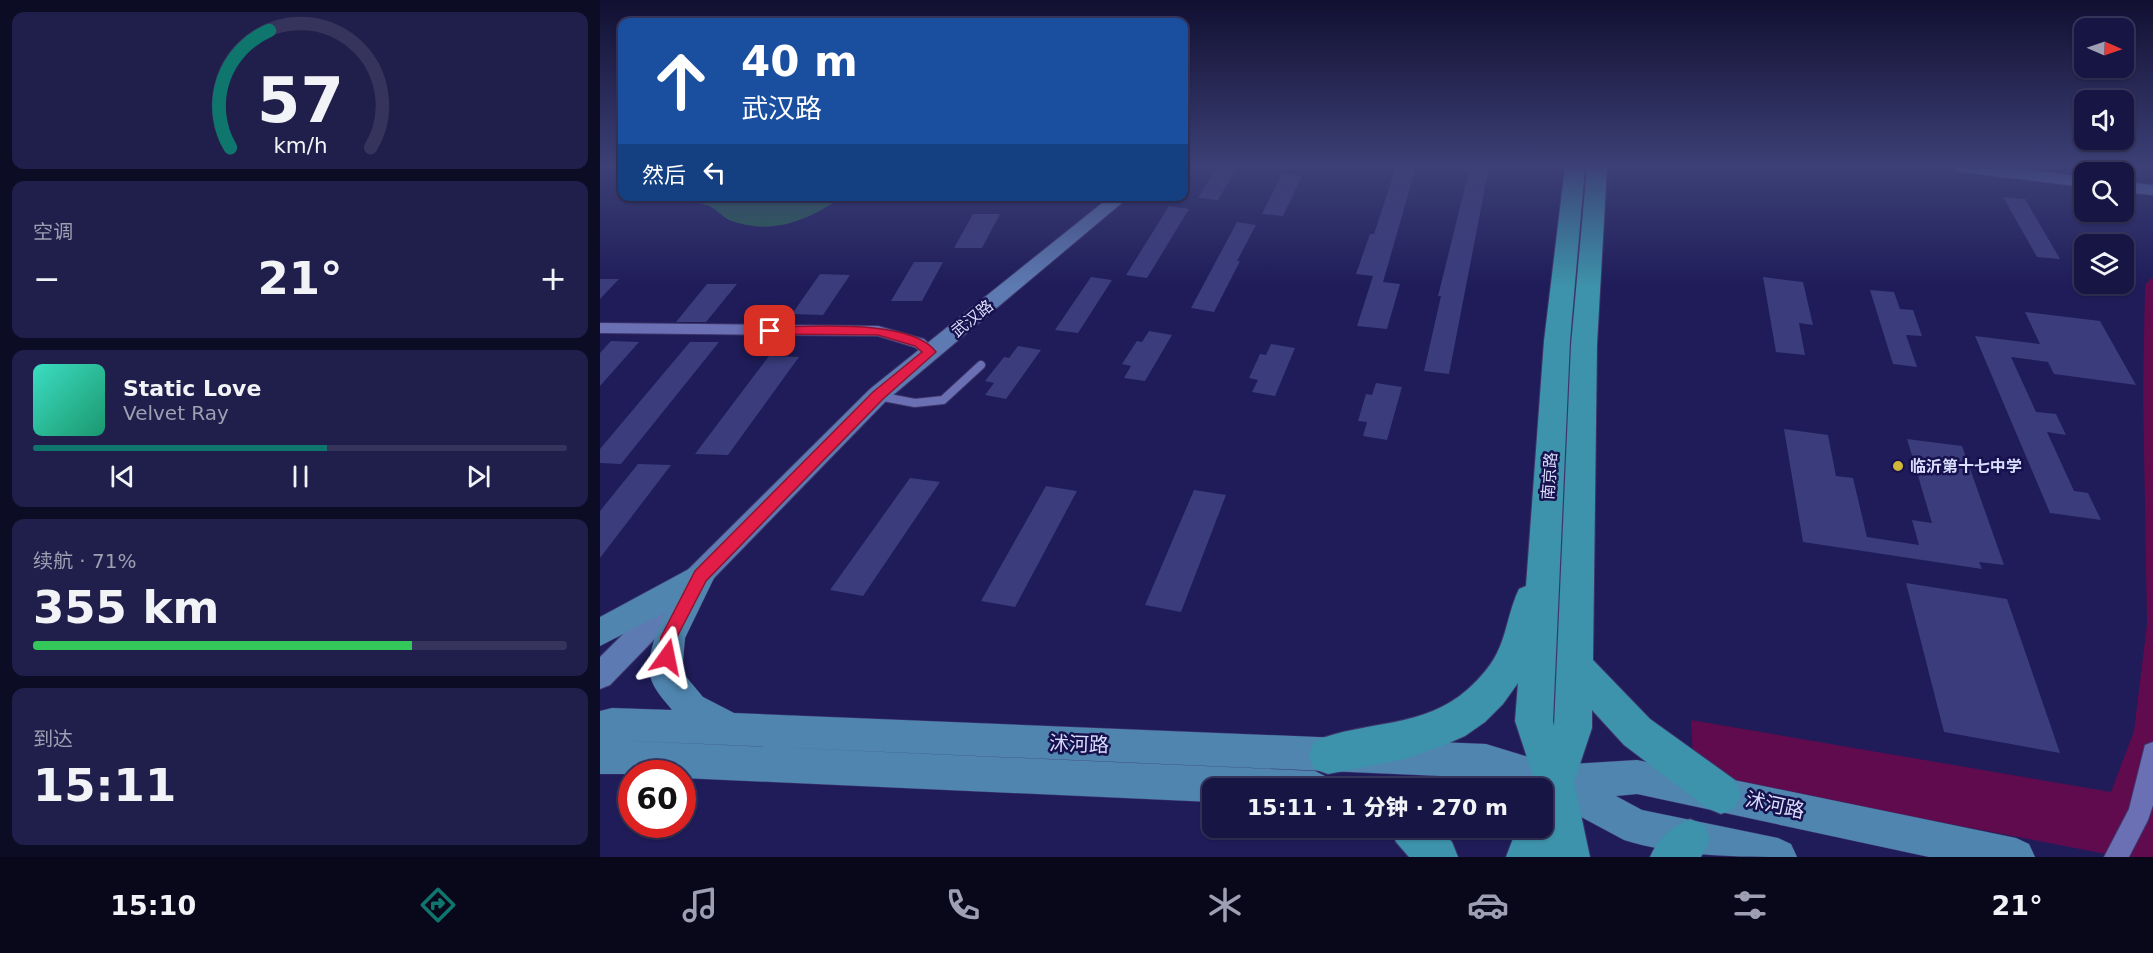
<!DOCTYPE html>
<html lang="zh">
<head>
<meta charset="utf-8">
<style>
	:root { --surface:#171543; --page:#201e4a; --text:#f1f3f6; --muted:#9e9fb2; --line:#36345c; --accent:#0f766e }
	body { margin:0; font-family:"DejaVu Sans","Noto Sans SC",sans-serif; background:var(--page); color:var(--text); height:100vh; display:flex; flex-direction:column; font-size:22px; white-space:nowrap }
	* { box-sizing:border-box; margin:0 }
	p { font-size:20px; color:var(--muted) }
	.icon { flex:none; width:33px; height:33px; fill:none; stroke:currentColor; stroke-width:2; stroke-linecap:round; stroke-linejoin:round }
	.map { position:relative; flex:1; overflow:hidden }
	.panel { display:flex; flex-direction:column; gap:12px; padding:12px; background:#0d0c25; width:600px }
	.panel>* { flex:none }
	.hud { position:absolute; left:18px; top:18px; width:570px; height:183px; border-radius:12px; box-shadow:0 2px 4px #0004,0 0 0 2px var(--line); background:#1a4fa0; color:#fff; overflow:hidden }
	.needle { width:39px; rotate:92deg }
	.fabs { position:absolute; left:1474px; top:18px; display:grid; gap:12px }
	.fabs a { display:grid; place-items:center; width:60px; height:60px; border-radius:12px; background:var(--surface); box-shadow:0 2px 4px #0004,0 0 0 2px var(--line); font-size:30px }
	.speed { position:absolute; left:18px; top:760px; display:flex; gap:12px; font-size:30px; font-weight:700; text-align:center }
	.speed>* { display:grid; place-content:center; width:78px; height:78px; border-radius:50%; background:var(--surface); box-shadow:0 2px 4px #0004,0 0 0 2px var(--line); line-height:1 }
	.speed .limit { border:9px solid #d22; background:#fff; color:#111 }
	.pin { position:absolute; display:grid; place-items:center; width:51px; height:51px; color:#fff; margin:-26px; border-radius:12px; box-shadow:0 3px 9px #0006 }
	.me { position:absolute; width:66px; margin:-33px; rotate:12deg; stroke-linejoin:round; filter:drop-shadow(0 0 4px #0008) }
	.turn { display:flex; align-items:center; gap:21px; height:126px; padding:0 24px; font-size:27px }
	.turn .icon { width:78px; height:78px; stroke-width:2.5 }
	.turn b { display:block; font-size:42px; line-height:51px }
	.then { display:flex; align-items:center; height:57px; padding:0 24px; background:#0003; gap:12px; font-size:22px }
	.big { font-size:45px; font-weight:800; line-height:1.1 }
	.panel .tile { flex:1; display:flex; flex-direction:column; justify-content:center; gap:9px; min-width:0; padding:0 21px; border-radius:12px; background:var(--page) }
	.panel .dial { align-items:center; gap:0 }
	.dial svg { height:156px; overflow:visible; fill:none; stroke:var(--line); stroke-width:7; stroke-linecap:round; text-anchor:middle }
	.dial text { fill:var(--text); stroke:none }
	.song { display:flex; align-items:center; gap:18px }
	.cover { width:72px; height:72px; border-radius:9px; background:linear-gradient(135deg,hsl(170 70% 55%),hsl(160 70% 35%)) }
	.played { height:6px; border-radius:3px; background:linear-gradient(90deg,var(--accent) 55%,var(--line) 55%) }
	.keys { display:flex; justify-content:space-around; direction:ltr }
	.heat { display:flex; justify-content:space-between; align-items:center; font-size:33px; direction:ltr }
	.charge { height:9px; border-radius:4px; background:linear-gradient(90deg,#34c759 71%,var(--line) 0) }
	.trip { position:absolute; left:602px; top:778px; width:351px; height:60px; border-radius:12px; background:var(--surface); box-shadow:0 2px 4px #0004,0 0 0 2px var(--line); font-weight:800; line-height:60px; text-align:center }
	.dock { display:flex; height:96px; justify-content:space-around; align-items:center; background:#09081b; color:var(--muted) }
	.dock .icon { width:42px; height:42px }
	.dock .current { color:var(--accent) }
	.dock b { font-size:27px; color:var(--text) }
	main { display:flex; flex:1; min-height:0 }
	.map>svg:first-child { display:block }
	.green { fill:#600b4d }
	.water { fill:#266948 }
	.building { fill:#3a3c7c }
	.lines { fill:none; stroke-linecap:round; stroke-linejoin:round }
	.lane-casing { stroke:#3d356a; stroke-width:10 }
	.street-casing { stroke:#3d356a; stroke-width:2 }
	.secondary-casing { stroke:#3d356a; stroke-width:2 }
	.primary-casing { stroke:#3d356a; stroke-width:1 }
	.highway-casing { stroke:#3d356a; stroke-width:2 }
	.lane { stroke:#6b70b5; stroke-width:8 }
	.street { fill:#6b70b5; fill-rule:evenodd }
	.secondary { fill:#5d7ab2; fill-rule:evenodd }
	.primary { fill:#4f85af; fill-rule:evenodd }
	.highway { fill:#3d93ab; fill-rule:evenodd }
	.route { fill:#e11d48; stroke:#92132f; stroke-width:1.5 }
	.poi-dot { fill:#cfb837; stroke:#17114d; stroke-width:2 }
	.labels { text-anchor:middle; stroke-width:5; stroke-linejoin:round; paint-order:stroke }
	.street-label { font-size:16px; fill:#d9defd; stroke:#17114d }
	.poi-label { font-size:16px; font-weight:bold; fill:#d9defd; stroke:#17114d; text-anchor:start }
	.near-street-label { font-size:20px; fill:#d9defd; stroke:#17114d }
</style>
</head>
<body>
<main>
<section class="panel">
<div class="tile dial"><svg viewBox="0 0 100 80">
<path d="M14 69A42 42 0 1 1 86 69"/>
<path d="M14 69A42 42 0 0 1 34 9" stroke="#0f766e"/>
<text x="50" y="56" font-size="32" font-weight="700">57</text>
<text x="50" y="72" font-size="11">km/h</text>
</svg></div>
<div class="tile"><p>空调</p>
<div class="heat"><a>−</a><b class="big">21°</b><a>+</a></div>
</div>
<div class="tile">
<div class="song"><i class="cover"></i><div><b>Static Love</b><p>Velvet Ray</p></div></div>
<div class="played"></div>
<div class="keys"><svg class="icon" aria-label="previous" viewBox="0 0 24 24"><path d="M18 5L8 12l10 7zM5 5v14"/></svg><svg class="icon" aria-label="pause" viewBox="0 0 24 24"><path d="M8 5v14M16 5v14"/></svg><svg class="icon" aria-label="next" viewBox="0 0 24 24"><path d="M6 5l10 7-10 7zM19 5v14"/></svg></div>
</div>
<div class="tile"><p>续航 · 71%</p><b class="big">355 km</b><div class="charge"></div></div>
<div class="tile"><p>到达</p><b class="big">15:11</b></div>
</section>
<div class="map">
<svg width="1553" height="857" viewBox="0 0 1553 857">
	<rect width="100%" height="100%" fill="#1f1c59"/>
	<path class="green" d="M 1553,277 L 1553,857 L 1522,857 L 1131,782 L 1093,757 L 1091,720 L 1511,792 L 1534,731 L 1547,624 L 1543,391 L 1545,285 Z"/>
	<path class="water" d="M 75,196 L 242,196 L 242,197 C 207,221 171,236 129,220 C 121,216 115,207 106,205 C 96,201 84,202 74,201 Z"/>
	<g class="building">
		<path d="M 617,167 L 637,167 L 618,200 L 598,198 Z"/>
		<path d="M 796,167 L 816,167 L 783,282 L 800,284 L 787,329 L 757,326 L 773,276 L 756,274 L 770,234 L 774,234 Z"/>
		<path d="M 870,167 L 889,167 L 849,374 L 824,371 L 841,296 L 838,296 Z"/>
		<path d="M 682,174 L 702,176 L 683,216 L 662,214 Z"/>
		<path d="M 1403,197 L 1425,199 L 1460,259 L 1437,257 Z"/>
		<path d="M 569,206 L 589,209 L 547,278 L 526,275 Z"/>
		<path d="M 373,214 L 400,214 L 382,248 L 354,248 Z"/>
		<path d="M 637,222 L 656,225 L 637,261 L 640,261 L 614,312 L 591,308 Z"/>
		<path d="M 314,262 L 343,262 L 322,301 L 291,301 Z"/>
		<path d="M 220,274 L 250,275 L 223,315 L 192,314 Z"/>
		<path d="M 491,277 L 512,280 L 478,333 L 455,330 Z"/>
		<path d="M 1163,277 L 1203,282 L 1213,325 L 1199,323 L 1205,355 L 1176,352 Z"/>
		<path d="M 0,279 L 19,279 L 0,299 Z"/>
		<path d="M 107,284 L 137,284 L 106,322 L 76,322 Z"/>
		<path d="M 1270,290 L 1294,292 L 1300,309 L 1313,310 L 1322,336 L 1306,335 L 1317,367 L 1293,364 Z"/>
		<path d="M 1425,312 L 1500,321 L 1536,385 L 1454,374 L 1448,362 L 1411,357 L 1436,412 L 1456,414 L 1466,435 L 1447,432 L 1474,491 L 1488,493 L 1501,520 L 1450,513 L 1375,336 L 1440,344 Z"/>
		<path d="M 549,331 L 572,335 L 545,381 L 524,378 L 531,366 L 522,364 L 537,341 L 542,342 Z"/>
		<path d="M 11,341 L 39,342 L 0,386 L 0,353 Z"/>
		<path d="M 90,342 L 119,342 L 21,464 L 0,463 L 0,449 Z"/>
		<path d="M 671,344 L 695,348 L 675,396 L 652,392 L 658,380 L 649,378 L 660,354 L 666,355 Z"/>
		<path d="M 418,346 L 441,350 L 406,399 L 385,395 L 394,383 L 385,381 L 404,357 L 409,358 Z"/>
		<path d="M 169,356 L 199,357 L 128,455 L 95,454 Z"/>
		<path d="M 776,383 L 802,387 L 787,440 L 763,436 L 767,422 L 758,421 L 766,394 L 772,395 Z"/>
		<path d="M 1184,429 L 1228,435 L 1236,476 L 1253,478 L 1267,537 L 1319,545 L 1312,520 L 1332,523 L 1307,439 L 1362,446 L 1404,565 L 1379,562 L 1382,569 L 1203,542 Z"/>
		<path d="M 38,464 L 71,465 L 0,558 L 0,511 Z"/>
		<path d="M 310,478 L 340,482 L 263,596 L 230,590 Z"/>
		<path d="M 446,486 L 477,491 L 415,607 L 381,601 Z"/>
		<path d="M 594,490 L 626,495 L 581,612 L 545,605 Z"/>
		<path d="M 1306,583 L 1407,599 L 1460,753 L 1344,732 Z"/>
	</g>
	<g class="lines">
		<defs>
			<path id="lane" d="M 278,396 L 315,403 L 343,400 L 381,365"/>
			<g id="street">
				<path d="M 0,323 L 278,326 L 324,339 L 338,352 L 330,357 L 314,347 L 278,336 L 0,333 Z"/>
				<path d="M 1553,742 L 1553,805 L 1548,820 L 1529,857 L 1504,857 L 1529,809 L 1545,745 Z"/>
			</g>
			<g id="secondary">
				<path d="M 1353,167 L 1403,167 L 1485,177 L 1485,187 L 1361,172 Z"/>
				<path d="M 1524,182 L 1553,185 L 1553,195 L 1524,192 Z"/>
				<path d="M 511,196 L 530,196 L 286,401 L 10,685 L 0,689 L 0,657 L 270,389 Z"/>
			</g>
			<path id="primary" d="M 100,563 L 110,567 L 115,576 L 85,638 L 82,672 L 103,697 L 134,713 L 886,744 L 955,765 L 1037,760 L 1416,838 L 1429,844 L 1435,857 L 1329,857 L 1037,794 L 1016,796 L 1042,810 L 1178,838 L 1191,844 L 1197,857 C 1139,857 1079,857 1024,840 L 942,796 L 942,789 L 919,789 L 886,778 L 12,740 L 715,771 L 727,777 L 733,789 L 612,789 L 612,802 L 82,778 L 82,774 L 0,774 L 0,711 L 12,708 L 72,710 C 65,701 55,691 51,679 C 45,660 57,629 66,612 L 0,646 L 0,617 Z"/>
			<g id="highway">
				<path d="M 965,167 L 985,167 L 970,341 L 953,721 L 954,726 L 971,345 L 987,167 L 1007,167 L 997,345 L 993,660 L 1050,719 L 1135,780 L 1141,794 L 1135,808 L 1121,814 L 1107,808 L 1024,745 L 992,710 L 992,728 L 974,782 L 990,857 L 906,857 L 917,828 L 942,828 L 942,789 L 932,789 L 935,782 L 915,721 L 918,683 L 903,704 L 885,722 L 865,736 L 842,746 L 805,759 L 728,774 L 714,769 L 709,755 L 714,741 C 766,720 824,729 868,689 C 879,679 890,667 897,653 C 907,633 909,609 919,589 L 926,586 L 944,341 Z"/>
				<path d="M 1090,819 L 1104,825 L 1110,839 L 1101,857 L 1050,857 C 1058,838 1071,827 1090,819 Z"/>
				<path d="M 790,828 L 838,828 L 852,842 L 858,857 L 809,857 L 796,842 Z"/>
			</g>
		</defs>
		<use href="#lane" class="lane-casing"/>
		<use href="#street" class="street-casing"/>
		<use href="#secondary" class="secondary-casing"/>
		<use href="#primary" class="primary-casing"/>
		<use href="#highway" class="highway-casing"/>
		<use href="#lane" class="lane"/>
		<use href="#street" class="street"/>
		<use href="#secondary" class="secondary"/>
		<use href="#primary" class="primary"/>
		<use href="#highway" class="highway"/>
	</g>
	<linearGradient id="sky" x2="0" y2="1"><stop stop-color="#110f31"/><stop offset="0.58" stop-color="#3c4076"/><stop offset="1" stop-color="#3c4076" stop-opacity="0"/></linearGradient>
	<rect width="1553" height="287" fill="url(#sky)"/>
	<path class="route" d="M 170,327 C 209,327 312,318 336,352 L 283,399 L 106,581 L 77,637 L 73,662 L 67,665 L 61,662 L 59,657 L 61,637 L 95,571 L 273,392 L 322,352 L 315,346 L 278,335 L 166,334 L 164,331 Z"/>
	<circle class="poi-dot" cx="1298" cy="466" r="6"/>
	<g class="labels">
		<g class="street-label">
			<text transform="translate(372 318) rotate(-39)" y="6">武汉路</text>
			<text transform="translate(949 476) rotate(-86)" y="6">南京路</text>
		</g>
		<g class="poi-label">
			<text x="1310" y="472">临沂第十七中学</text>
		</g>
		<g class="near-street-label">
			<text transform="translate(479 744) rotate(2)" y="7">沭河路</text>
			<text transform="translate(1175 805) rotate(12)" y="7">沭河路</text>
		</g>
	</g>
</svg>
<div class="fabs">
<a><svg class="needle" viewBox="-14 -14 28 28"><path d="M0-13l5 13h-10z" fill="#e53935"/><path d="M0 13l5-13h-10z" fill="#9e9fb2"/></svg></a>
<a><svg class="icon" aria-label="sound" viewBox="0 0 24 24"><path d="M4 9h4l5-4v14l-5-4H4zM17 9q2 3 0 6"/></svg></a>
<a><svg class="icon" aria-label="search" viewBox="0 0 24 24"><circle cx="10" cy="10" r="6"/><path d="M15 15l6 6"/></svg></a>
<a><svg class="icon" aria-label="layers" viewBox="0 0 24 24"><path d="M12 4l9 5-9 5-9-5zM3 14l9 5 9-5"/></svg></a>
</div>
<div class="speed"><div class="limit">60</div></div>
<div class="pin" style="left:170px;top:331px;background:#d93025"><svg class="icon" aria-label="arrive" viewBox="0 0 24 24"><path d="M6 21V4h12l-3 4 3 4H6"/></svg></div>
<svg class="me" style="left:67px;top:657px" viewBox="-20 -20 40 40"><path d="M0-17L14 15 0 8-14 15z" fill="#e11d48" stroke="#fff" stroke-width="4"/></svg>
<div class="trip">15:11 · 1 分钟 · 270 m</div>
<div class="hud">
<div class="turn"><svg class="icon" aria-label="ahead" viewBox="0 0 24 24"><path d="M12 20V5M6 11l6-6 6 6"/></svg><div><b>40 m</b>武汉路</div></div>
<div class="then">然后<svg class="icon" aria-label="left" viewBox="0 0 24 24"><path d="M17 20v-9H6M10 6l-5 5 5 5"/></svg></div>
</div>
</div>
</main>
<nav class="dock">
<b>15:10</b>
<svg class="icon current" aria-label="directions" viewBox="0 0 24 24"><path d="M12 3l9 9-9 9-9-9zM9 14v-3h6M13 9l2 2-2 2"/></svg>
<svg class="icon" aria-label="music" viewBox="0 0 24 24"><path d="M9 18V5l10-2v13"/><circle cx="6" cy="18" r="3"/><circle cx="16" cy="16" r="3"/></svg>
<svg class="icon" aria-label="phone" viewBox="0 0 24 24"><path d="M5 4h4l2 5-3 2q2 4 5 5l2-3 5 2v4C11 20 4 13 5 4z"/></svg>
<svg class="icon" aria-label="climate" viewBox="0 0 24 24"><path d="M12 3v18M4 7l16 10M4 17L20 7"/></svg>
<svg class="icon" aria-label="car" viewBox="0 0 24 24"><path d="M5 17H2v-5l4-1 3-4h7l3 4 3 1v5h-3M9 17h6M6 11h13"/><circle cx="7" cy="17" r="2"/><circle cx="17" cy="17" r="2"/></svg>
<svg class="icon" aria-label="filters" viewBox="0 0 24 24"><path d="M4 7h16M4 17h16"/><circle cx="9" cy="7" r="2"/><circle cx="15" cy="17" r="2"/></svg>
<b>21°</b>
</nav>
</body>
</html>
